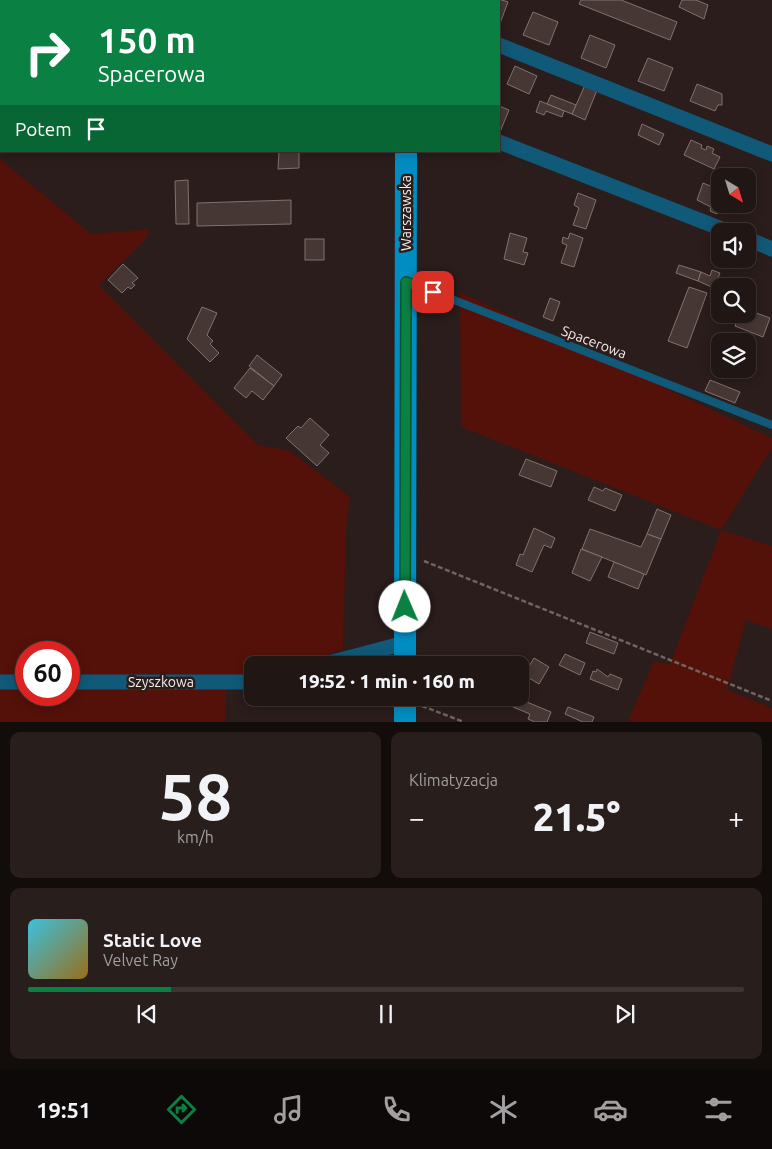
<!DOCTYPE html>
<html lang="pl">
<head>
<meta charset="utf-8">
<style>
	:root { --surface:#201614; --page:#281f1d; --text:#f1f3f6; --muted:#a29fa0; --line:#3d3534; --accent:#0b8043 }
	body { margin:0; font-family:Ubuntu,sans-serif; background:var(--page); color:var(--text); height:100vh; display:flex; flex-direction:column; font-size:19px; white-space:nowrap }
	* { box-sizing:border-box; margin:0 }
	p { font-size:16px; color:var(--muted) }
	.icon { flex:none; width:28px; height:28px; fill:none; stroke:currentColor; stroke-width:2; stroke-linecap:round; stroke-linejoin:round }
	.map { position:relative; height:722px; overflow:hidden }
	.panel { display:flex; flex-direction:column; gap:10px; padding:10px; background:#120c0b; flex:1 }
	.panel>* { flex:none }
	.guide { position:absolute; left:0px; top:0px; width:500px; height:152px; box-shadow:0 2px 12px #0003,0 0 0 1px var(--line); background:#0b8043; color:#fff; overflow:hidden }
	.needle { width:32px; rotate:142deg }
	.fabs { position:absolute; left:711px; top:168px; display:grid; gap:10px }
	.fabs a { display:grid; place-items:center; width:45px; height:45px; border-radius:10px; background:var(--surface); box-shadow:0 2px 12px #0003,0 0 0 1px var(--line); font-size:25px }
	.speed { position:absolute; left:15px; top:641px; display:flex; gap:10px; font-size:25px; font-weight:700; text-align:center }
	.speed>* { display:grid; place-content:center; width:65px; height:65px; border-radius:50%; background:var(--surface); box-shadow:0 2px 12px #0003,0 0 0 1px var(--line); line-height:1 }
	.speed .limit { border:8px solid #d22; background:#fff; color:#111 }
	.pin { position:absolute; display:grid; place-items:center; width:42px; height:42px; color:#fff; margin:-21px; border-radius:10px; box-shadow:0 2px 8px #0006 }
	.me { position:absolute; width:55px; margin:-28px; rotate:359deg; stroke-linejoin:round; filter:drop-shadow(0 0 4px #0008) }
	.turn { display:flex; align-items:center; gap:18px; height:105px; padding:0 15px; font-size:22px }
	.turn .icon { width:65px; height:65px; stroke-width:2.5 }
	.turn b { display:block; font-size:35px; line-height:42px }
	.then { display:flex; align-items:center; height:48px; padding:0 15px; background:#0003; gap:10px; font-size:19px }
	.big { font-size:38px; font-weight:800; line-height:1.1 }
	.panel .widget { flex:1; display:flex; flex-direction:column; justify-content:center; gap:8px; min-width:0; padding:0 18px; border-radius:10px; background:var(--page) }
	.panel .dial { align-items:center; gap:0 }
	.dial b { font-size:65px; line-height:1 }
	.song { display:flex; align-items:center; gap:15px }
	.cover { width:60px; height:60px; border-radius:8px; background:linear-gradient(135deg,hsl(190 70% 55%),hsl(40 70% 35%)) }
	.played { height:5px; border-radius:2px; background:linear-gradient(90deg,var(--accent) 20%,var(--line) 20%) }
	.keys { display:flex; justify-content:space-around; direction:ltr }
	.heat { display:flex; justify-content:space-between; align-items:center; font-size:28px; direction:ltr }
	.panel .tiles { flex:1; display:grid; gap:10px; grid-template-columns:1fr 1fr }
	.widget:last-child { grid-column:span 2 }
	.trip { position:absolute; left:244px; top:656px; width:285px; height:50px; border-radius:10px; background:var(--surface); box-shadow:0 2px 12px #0003,0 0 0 1px var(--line); font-weight:800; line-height:50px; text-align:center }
	.menu { display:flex; height:80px; justify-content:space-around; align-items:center; background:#0d0908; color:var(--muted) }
	.menu .icon { width:35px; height:35px }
	.menu .active { color:var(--accent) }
	.menu b { font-size:22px; color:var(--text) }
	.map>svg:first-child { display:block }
	.green { fill:#531109; fill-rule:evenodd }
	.building { fill:#463734; stroke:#82726f }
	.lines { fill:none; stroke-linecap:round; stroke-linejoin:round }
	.path { stroke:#6f6462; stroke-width:2.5; stroke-dasharray:5 2.5; stroke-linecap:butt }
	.lane { stroke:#115978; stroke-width:8 }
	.street { stroke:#115978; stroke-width:15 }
	.primary { stroke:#008dc1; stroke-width:22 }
	.route-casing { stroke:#07532c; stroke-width:12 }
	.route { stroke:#0b8043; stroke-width:9 }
	.labels { text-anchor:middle; stroke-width:5; stroke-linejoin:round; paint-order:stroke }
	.street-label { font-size:14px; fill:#f6edeb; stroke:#2a1d1b }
</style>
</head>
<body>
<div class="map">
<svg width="772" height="722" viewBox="0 0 772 722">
	<rect width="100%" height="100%" fill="#2a1d1b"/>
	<g class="green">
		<path d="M 0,159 L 91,234 L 150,229 L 144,241 L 99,285 L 258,445 L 290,451 L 350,497 L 346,527 L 343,650 L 294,665 L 252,665 L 252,673 L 227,678 L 225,721 L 0,721 ZM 26,652 L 69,652 L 69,695 L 26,695 Z"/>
		<path d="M 460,292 L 772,438 L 772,448 L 721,530 L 772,546 L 772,629 L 746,620 L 727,690 L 772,708 L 772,721 L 628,721 L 654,661 L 670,664 L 721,530 L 461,427 Z"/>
	</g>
	<g class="building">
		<path d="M 480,0 L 502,0 L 508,2 L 499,26 L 499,1 Z"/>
		<path d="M 581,0 L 621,0 L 677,22 L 670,40 L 579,4 Z"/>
		<path d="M 682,0 L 696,0 L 708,5 L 704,19 L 679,7 Z"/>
		<path d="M 533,12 L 558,22 L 549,45 L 523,35 Z"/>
		<path d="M 590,35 L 615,45 L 606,68 L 581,58 Z"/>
		<path d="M 648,58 L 673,68 L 664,91 L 638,81 Z"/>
		<path d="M 515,66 L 537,76 L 529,94 L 507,84 Z"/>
		<path d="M 697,84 L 722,94 L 722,105 L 718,105 L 715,111 L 690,101 Z"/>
		<path d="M 585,85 L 597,90 L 585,120 L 572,114 Z"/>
		<path d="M 551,95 L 576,105 L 572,114 L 547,104 Z"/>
		<path d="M 540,101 L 564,111 L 562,117 L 546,111 L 544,115 L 536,112 Z"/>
		<path d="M 499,106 L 509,110 L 500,132 L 499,131 Z"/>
		<path d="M 642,124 L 664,134 L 659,145 L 638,135 Z"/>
		<path d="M 691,140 L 702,145 L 701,148 L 706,150 L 707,146 L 714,149 L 712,153 L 720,157 L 714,169 L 684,155 Z"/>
		<path d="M 279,151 L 301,151 L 299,153 L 299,168 L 278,169 Z"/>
		<path d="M 188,180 L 189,224 L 176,224 L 175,181 Z"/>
		<path d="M 703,183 L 720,190 L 720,204 L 728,204 L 725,212 L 719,210 L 717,214 L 710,211 L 711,207 L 697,200 Z"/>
		<path d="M 578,193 L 596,200 L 586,229 L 573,225 L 579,208 L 574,205 Z"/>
		<path d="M 291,200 L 291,224 L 197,226 L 197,203 Z"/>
		<path d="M 510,233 L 527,238 L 523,252 L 528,253 L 524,265 L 504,259 Z"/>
		<path d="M 570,233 L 583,238 L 574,267 L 561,263 L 567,245 L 562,243 L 563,237 L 568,239 Z"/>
		<rect x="305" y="239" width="19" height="21"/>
		<path d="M 123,264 L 138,278 L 132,283 L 135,285 L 131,289 L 128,287 L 122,293 L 108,280 Z"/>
		<path d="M 679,265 L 701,272 L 698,281 L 676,273 Z"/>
		<path d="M 712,270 L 720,273 L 714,288 L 698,281 L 701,272 L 710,276 Z"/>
		<path d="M 689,287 L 707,293 L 687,348 L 668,341 Z"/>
		<path d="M 714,288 L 720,290 L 720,301 L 710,297 Z"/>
		<path d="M 550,298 L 560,302 L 553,321 L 543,317 Z"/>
		<path d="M 202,307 L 217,313 L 207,335 L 213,341 L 210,344 L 219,353 L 210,362 L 187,339 Z"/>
		<path d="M 748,310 L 770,318 L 763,337 L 735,326 L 739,314 L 748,314 Z"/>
		<path d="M 257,355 L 282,375 L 274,386 L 249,366 Z"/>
		<path d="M 250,368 L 274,386 L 263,400 L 252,391 L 246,398 L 234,388 Z"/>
		<path d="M 710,380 L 740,392 L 735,403 L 705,391 Z"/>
		<path d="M 310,418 L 329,435 L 320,445 L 329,453 L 317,466 L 286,438 L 298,426 L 301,428 Z"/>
		<path d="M 526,459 L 557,471 L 551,487 L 519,475 Z"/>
		<path d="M 594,487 L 603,491 L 605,488 L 622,495 L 615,511 L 588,500 Z"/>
		<path d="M 657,509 L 671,515 L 661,539 L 647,534 Z"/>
		<path d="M 534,528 L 555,538 L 551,548 L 544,545 L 532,572 L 516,565 L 520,554 L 523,555 Z"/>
		<path d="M 590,529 L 641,547 L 647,534 L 661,539 L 646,575 L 582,549 Z"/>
		<path d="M 581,549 L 602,557 L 590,581 L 572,573 Z"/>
		<path d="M 614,562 L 644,574 L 638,589 L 608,577 Z"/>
		<path d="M 590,632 L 618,643 L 614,654 L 586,643 Z"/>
		<path d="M 565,654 L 585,663 L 580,675 L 559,665 Z"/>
		<path d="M 534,658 L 549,667 L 539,684 L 524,675 Z"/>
		<path d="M 597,669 L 608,677 L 610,674 L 622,679 L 618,690 L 590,679 L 593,671 L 596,672 Z"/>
		<path d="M 517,698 L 551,712 L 547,722 L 535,722 L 528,719 L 530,714 L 513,707 Z"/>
		<path d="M 568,707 L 594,717 L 592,722 L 583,722 L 565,714 Z"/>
	</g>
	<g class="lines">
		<g class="path">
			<path d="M 424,561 L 772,701"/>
			<path d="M 422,706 L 464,722"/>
		</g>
		<path class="lane" d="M 408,282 L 772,425"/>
		<g class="street">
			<path d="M 499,45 L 772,154"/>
			<path d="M 499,142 L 727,231"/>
			<path d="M 748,239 L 772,249"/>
			<path d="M 321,665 L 405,643"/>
			<path d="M 0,682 L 26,682"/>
			<path d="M 69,682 L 252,682"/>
		</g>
		<g class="primary">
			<path d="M 405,0 L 405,1"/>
			<path d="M 405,665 L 406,151"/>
			<path d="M 405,698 L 405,722"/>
		</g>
	</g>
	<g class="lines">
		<defs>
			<path id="route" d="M 405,607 L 406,282 L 433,292"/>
		</defs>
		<use href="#route" class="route-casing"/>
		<use href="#route" class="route"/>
	</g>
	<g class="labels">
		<g class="street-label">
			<text transform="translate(406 213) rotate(-90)" y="5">Warszawska</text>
			<text transform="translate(594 342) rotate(21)" y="5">Spacerowa</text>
			<text x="161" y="687">Szyszkowa</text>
		</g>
	</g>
</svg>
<div class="fabs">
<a><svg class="needle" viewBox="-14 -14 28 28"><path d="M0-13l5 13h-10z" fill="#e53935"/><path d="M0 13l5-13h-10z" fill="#a29fa0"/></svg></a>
<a><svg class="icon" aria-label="sound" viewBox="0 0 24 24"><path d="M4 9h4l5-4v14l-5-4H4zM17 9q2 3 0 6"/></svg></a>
<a><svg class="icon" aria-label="search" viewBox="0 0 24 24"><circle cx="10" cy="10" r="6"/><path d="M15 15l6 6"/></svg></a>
<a><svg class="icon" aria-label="layers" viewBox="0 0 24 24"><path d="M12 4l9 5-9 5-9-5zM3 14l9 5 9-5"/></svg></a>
</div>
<div class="speed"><div class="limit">60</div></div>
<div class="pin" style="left:433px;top:292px;background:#d93025"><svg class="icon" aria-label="arrive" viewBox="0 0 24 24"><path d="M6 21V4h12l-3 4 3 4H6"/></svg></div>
<svg class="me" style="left:405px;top:607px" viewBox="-20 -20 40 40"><circle r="19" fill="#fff"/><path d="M0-13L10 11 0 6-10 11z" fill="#0b8043"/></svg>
<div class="trip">19:52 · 1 min · 160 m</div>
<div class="guide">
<div class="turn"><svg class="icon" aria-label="right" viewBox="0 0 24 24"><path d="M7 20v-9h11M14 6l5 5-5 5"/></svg><div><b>150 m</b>Spacerowa</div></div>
<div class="then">Potem<svg class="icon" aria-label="arrive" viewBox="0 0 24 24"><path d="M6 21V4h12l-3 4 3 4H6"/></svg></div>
</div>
</div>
<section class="panel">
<div class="tiles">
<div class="widget dial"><b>58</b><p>km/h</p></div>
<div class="widget"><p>Klimatyzacja</p>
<div class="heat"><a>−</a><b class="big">21.5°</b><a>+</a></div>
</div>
<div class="widget">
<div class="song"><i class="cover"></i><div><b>Static Love</b><p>Velvet Ray</p></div></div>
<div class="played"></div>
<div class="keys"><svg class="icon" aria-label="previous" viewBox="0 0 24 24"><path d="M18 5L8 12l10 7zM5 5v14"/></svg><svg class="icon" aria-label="pause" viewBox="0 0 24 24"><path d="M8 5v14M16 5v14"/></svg><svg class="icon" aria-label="next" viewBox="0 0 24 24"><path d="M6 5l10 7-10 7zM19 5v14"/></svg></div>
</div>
</div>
</section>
<nav class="menu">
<b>19:51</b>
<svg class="icon active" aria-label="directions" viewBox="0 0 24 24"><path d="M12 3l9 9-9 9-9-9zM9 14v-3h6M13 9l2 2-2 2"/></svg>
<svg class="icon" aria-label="music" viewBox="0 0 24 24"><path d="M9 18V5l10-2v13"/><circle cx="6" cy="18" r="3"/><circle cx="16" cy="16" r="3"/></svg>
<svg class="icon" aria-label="phone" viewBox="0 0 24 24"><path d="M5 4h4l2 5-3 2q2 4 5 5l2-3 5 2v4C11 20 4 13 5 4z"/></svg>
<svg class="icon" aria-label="climate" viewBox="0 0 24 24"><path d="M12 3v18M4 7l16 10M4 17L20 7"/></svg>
<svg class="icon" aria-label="car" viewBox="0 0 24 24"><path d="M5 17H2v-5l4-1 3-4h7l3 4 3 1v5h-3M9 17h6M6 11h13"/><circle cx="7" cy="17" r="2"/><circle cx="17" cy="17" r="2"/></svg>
<svg class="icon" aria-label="filters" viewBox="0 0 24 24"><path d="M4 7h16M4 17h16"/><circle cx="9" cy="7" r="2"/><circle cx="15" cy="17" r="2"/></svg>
</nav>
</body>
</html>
